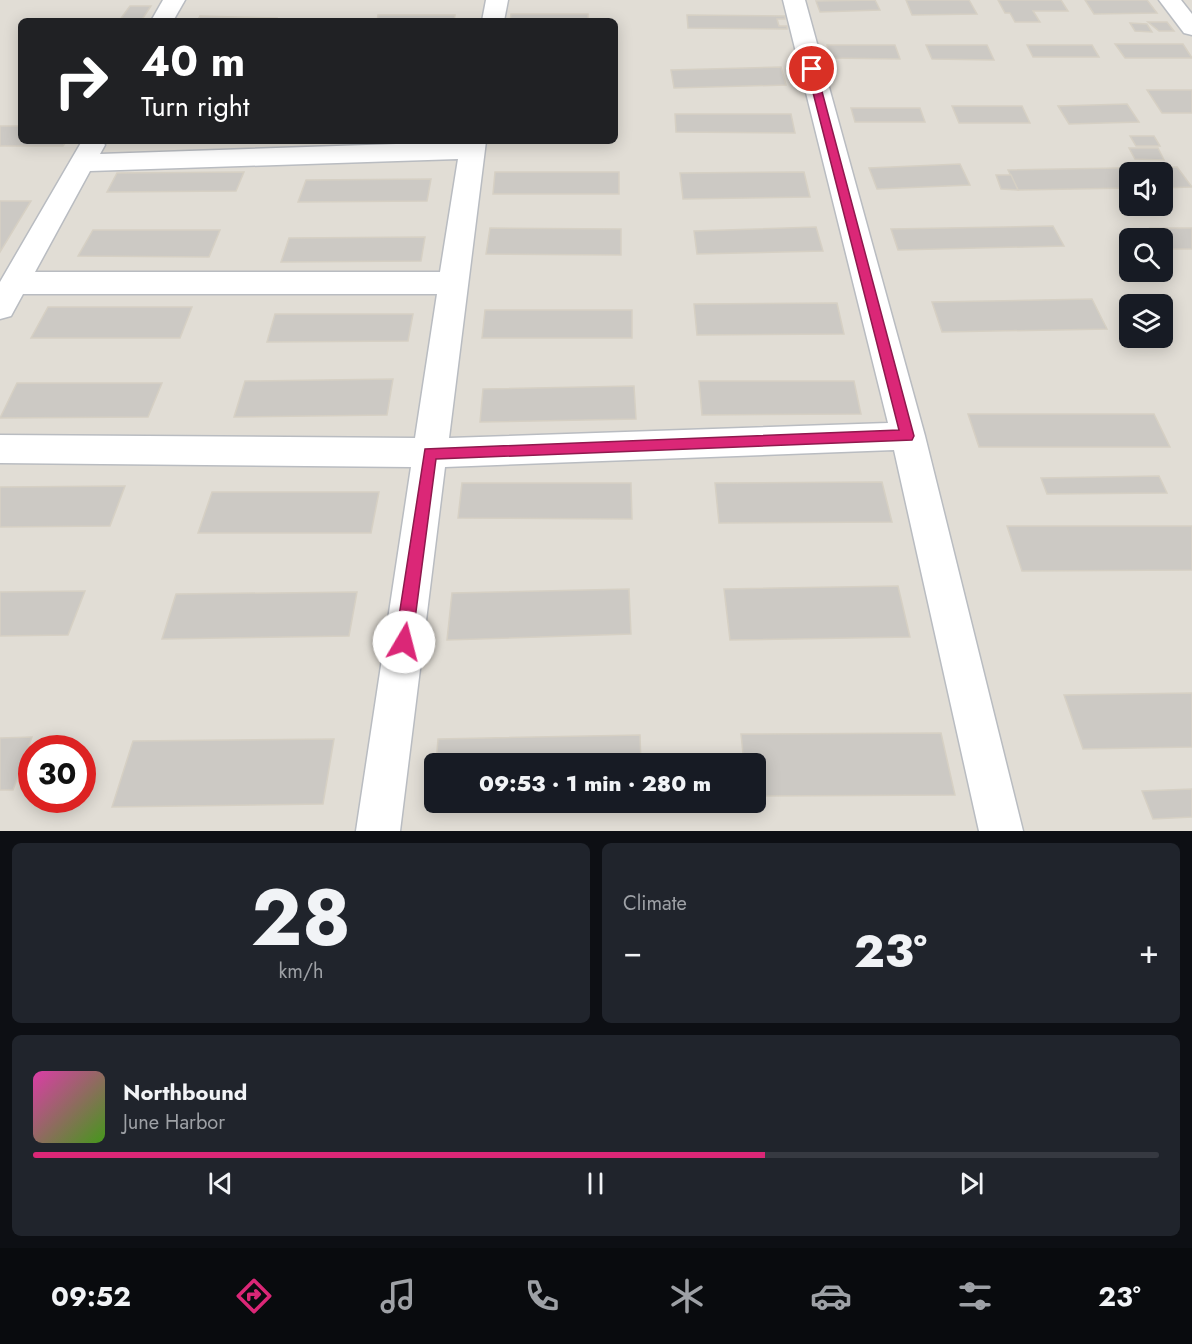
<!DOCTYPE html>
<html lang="en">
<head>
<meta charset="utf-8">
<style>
	:root { --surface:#171b24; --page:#20242c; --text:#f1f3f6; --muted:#9ea1a6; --line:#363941; --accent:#db2777 }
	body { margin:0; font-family:Jost,sans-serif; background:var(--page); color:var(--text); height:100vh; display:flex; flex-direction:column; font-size:22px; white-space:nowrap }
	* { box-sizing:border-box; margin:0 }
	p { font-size:20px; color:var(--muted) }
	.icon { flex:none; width:33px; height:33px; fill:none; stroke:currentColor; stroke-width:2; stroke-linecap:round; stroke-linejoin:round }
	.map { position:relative; height:831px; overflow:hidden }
	.drawer { display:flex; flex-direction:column; gap:12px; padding:12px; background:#0d0f14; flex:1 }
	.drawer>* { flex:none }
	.guide { position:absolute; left:18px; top:18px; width:600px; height:126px; border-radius:9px; box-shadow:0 3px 15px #0003; background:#202124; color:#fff; overflow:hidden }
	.buttons { position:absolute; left:1119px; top:162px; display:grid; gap:12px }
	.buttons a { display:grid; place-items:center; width:54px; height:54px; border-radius:9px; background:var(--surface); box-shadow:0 3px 15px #0003; font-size:30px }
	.speed { position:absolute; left:18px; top:735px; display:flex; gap:12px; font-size:30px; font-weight:700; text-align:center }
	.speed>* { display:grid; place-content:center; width:78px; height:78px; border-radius:50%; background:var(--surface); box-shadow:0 3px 15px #0003; line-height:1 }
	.speed .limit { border:9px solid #d22; background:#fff; color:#111 }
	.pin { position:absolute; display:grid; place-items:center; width:51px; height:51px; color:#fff; margin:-26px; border:3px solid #fff; border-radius:50%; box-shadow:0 2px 6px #0007 }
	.me { position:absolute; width:66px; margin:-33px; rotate:8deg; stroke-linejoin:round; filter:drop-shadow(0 0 4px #0008) }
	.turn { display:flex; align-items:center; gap:21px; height:126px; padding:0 24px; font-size:27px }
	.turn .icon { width:78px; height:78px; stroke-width:2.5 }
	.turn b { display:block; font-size:42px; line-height:51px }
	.big { font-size:45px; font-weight:800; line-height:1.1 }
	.drawer .widget { flex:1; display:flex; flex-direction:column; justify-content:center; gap:9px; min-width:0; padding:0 21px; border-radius:9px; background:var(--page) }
	.drawer .dial { align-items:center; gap:0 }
	.dial b { font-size:78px; line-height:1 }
	.song { display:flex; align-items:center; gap:18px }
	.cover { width:72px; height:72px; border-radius:9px; background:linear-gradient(135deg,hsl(320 70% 55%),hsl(100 70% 35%)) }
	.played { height:6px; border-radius:3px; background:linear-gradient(90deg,var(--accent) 65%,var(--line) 65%) }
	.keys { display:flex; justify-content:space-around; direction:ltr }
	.heat { display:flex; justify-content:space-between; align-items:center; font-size:33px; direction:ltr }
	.drawer .tiles { flex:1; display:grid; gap:12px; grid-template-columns:1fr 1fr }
	.widget:last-child { grid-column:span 2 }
	.trip { position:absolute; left:424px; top:753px; width:342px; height:60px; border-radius:9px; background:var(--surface); box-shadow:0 3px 15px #0003; font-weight:800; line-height:60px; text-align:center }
	.dock { display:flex; height:96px; justify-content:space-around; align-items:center; background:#090b0e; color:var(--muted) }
	.dock .icon { width:42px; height:42px }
	.dock .selected { color:var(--accent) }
	.dock b { font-size:27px; color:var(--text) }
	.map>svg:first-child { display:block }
	.education { fill:#e1ddd5; fill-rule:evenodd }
	.building { fill:#ccc9c4; stroke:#d6d0c4; stroke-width:1.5 }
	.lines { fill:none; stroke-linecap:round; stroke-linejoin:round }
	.minor-casing { stroke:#b9bcc1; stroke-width:3 }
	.minor { fill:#fff; fill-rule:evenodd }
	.route { fill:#db2777; stroke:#8e194d; stroke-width:1.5 }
</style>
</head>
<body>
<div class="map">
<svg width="1192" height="831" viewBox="0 0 1192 831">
	<rect width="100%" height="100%" fill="#f1eee7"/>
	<path class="education" d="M 0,0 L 1192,0 L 1192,831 L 0,831 ZM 21,21 L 615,21 L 615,141 L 21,141 ZM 1130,172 L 1162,172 L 1162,206 L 1130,206 ZM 1130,238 L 1162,238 L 1162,272 L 1130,272 ZM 1130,304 L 1162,304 L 1162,338 L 1130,338 ZM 32,748 L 82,748 L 82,800 L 32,800 ZM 435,764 L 756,764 L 756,802 L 435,802 Z"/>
	<g class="building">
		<path d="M 875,0 L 880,10 L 820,12 L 816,1 Z"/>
		<path d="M 906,0 L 969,0 L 977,14 L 912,15 Z"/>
		<path d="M 998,0 L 1061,0 L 1068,11 L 1033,11 L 1040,22 L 1015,22 L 1010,13 L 1005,13 Z"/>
		<path d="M 1085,0 L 1147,0 L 1157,13 L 1094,14 Z"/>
		<path d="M 130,6 L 151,6 L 141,21 L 119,21 Z"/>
		<path d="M 511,14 L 588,14 L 588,21 L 510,21 Z"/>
		<path d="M 378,15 L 455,15 L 454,21 L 377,21 Z"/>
		<path d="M 687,15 L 785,16 L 785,19 L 777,19 L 779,26 L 787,26 L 787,29 L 688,28 Z"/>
		<path d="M 200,16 L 277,18 L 276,21 L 197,21 Z"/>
		<path d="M 1148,22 L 1167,22 L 1174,31 L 1159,31 Z"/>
		<path d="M 1130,23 L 1147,24 L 1152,32 L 1135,31 Z"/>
		<path d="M 1115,44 L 1183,44 L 1192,58 L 1125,58 Z"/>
		<path d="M 827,45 L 895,45 L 900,59 L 830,58 Z"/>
		<path d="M 926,45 L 987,45 L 994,60 L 932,59 Z"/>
		<path d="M 1027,45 L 1092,45 L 1099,57 L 1033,57 Z"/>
		<path d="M 781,67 L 786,85 L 674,88 L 671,70 Z"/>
		<path d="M 1147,90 L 1192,90 L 1192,113 L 1162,113 Z"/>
		<path d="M 1127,104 L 1139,122 L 1069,124 L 1058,106 Z"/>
		<path d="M 952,106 L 1022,106 L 1030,123 L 959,123 Z"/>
		<path d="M 851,108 L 920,108 L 925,122 L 855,122 Z"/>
		<path d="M 675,114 L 791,114 L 795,133 L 676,132 Z"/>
		<path d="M 0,126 L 21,126 L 21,141 L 67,141 L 63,146 L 0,146 Z"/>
		<path d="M 1130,136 L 1154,136 L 1160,146 L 1136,146 Z"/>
		<path d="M 1129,148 L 1158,148 L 1164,160 L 1135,159 Z"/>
		<path d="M 960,164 L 970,185 L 877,189 L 869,168 Z"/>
		<path d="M 1177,167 L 1192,187 L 1162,188 L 1162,172 L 1130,172 L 1130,188 L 1018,190 L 1008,170 Z"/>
		<path d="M 244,172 L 236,191 L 107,192 L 117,173 Z"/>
		<path d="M 495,172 L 619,172 L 619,194 L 493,194 Z"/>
		<path d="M 804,172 L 810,197 L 683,199 L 680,173 Z"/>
		<path d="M 996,175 L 1011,175 L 1018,190 L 1001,189 Z"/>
		<path d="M 431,179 L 427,201 L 298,202 L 306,180 Z"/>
		<path d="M 0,201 L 31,201 L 0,252 Z"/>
		<path d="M 1053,226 L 1064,246 L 898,250 L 891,229 Z"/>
		<path d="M 816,227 L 823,251 L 697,254 L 694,231 Z"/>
		<path d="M 490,228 L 621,229 L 621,255 L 486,254 Z"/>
		<path d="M 1150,228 L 1192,228 L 1192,249 L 1162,249 L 1162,238 L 1156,238 Z"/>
		<path d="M 93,230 L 220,230 L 209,257 L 78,256 Z"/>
		<path d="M 425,237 L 421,261 L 281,262 L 289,238 Z"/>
		<path d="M 1092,299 L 1107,329 L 942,332 L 932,302 Z"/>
		<path d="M 837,303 L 844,334 L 697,335 L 694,304 Z"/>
		<path d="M 48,307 L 192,307 L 180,338 L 31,338 Z"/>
		<path d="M 485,310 L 632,310 L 632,338 L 482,338 Z"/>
		<path d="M 275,314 L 413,314 L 408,341 L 267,342 Z"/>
		<path d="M 393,379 L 387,415 L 234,417 L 245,381 Z"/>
		<path d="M 699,381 L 854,381 L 861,414 L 702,415 Z"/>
		<path d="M 17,383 L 162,383 L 148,417 L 0,418 Z"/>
		<path d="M 634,386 L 636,419 L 480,422 L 483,389 Z"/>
		<path d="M 968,414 L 1154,414 L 1170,447 L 979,447 Z"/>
		<path d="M 1159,476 L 1167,493 L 1047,494 L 1041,478 Z"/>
		<path d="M 882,482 L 892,522 L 719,523 L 715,483 Z"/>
		<path d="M 462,483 L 631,483 L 632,519 L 458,518 Z"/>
		<path d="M 125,486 L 110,526 L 0,527 L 0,487 Z"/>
		<path d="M 212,492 L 379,492 L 371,533 L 198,533 Z"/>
		<path d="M 1007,526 L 1192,526 L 1192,570 L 1022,571 Z"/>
		<path d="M 898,586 L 910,637 L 730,640 L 724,589 Z"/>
		<path d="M 629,589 L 631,634 L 447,640 L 452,593 Z"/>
		<path d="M 85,591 L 68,635 L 0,636 L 0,592 Z"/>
		<path d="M 357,592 L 349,636 L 162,639 L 176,594 Z"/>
		<path d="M 1192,693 L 1192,747 L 1083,749 L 1064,695 Z"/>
		<path d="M 941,733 L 955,795 L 756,796 L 756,764 L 744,764 L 741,734 Z"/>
		<path d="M 640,735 L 641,764 L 436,764 L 438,739 Z"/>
		<path d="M 32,737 L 13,790 L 0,790 L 0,738 Z"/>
		<path d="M 334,739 L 323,804 L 112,807 L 133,741 Z"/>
		<path d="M 1192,789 L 1192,817 L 1153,819 L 1142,791 Z"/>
	</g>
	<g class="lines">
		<defs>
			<g id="minor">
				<path d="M 163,0 L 185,0 L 173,21 L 151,21 Z"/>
				<path d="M 486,0 L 508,0 L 504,21 L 482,21 Z"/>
				<path d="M 783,0 L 805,0 L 925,436 L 1023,831 L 979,831 L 894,450 L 445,467 L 400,831 L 356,831 L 411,467 L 0,463 L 0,435 L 415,438 L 437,294 L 23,294 L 11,316 L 0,319 L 0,282 L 82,141 L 102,141 L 105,145 L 100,154 L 486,141 L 449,438 L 888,423 ZM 458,159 L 440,272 L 35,272 L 90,171 Z"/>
				<path d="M 1159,0 L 1181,0 L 1192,14 L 1192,35 L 1184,33 Z"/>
			</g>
		</defs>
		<use href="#minor" class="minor-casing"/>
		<use href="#minor" class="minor"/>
	</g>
	<path class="route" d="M 812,66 L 816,69 L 914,436 L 912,440 L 436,459 L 412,642 L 409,648 L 404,650 L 398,648 L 395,642 L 425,449 L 899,430 L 807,69 Z"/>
</svg>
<div class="buttons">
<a><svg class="icon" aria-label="sound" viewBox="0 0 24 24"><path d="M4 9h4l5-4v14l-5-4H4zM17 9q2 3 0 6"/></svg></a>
<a><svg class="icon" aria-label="search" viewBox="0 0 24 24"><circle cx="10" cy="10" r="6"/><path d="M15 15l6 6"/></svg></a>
<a><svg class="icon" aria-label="layers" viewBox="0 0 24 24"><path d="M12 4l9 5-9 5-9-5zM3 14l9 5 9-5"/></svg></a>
</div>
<div class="speed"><div class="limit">30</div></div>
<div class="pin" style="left:812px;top:69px;background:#d93025"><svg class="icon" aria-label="arrive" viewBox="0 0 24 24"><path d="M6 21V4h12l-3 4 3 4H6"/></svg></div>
<svg class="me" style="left:404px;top:642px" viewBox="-20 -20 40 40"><circle r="19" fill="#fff"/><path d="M0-13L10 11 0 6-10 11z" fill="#db2777"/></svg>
<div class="trip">09:53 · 1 min · 280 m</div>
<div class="guide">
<div class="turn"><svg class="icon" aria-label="right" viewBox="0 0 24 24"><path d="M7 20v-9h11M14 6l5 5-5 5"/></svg><div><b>40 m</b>Turn right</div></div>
</div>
</div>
<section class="drawer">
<div class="tiles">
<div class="widget dial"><b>28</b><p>km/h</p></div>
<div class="widget"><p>Climate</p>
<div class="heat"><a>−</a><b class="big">23°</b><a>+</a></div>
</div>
<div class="widget">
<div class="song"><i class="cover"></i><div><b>Northbound</b><p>June Harbor</p></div></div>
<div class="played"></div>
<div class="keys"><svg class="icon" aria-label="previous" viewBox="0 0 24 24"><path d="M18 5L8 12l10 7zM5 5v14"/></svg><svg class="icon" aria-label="pause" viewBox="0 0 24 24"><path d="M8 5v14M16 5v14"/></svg><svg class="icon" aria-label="next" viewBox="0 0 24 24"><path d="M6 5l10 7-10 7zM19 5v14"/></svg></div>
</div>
</div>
</section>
<nav class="dock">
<b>09:52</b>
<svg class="icon selected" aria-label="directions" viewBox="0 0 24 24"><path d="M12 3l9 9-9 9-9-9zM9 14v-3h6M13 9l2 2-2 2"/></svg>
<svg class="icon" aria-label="music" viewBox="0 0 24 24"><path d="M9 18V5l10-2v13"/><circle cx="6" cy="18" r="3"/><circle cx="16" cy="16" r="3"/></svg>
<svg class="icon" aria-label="phone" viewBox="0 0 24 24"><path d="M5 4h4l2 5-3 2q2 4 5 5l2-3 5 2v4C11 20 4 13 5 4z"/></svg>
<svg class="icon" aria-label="climate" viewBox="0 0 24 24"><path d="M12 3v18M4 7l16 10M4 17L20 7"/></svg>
<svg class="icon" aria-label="car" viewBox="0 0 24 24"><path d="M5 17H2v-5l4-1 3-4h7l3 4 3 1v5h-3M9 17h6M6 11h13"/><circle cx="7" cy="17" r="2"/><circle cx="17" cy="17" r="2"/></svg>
<svg class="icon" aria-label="filters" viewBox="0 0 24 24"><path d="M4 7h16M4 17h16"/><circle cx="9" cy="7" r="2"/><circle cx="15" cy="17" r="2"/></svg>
<b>23°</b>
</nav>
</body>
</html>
